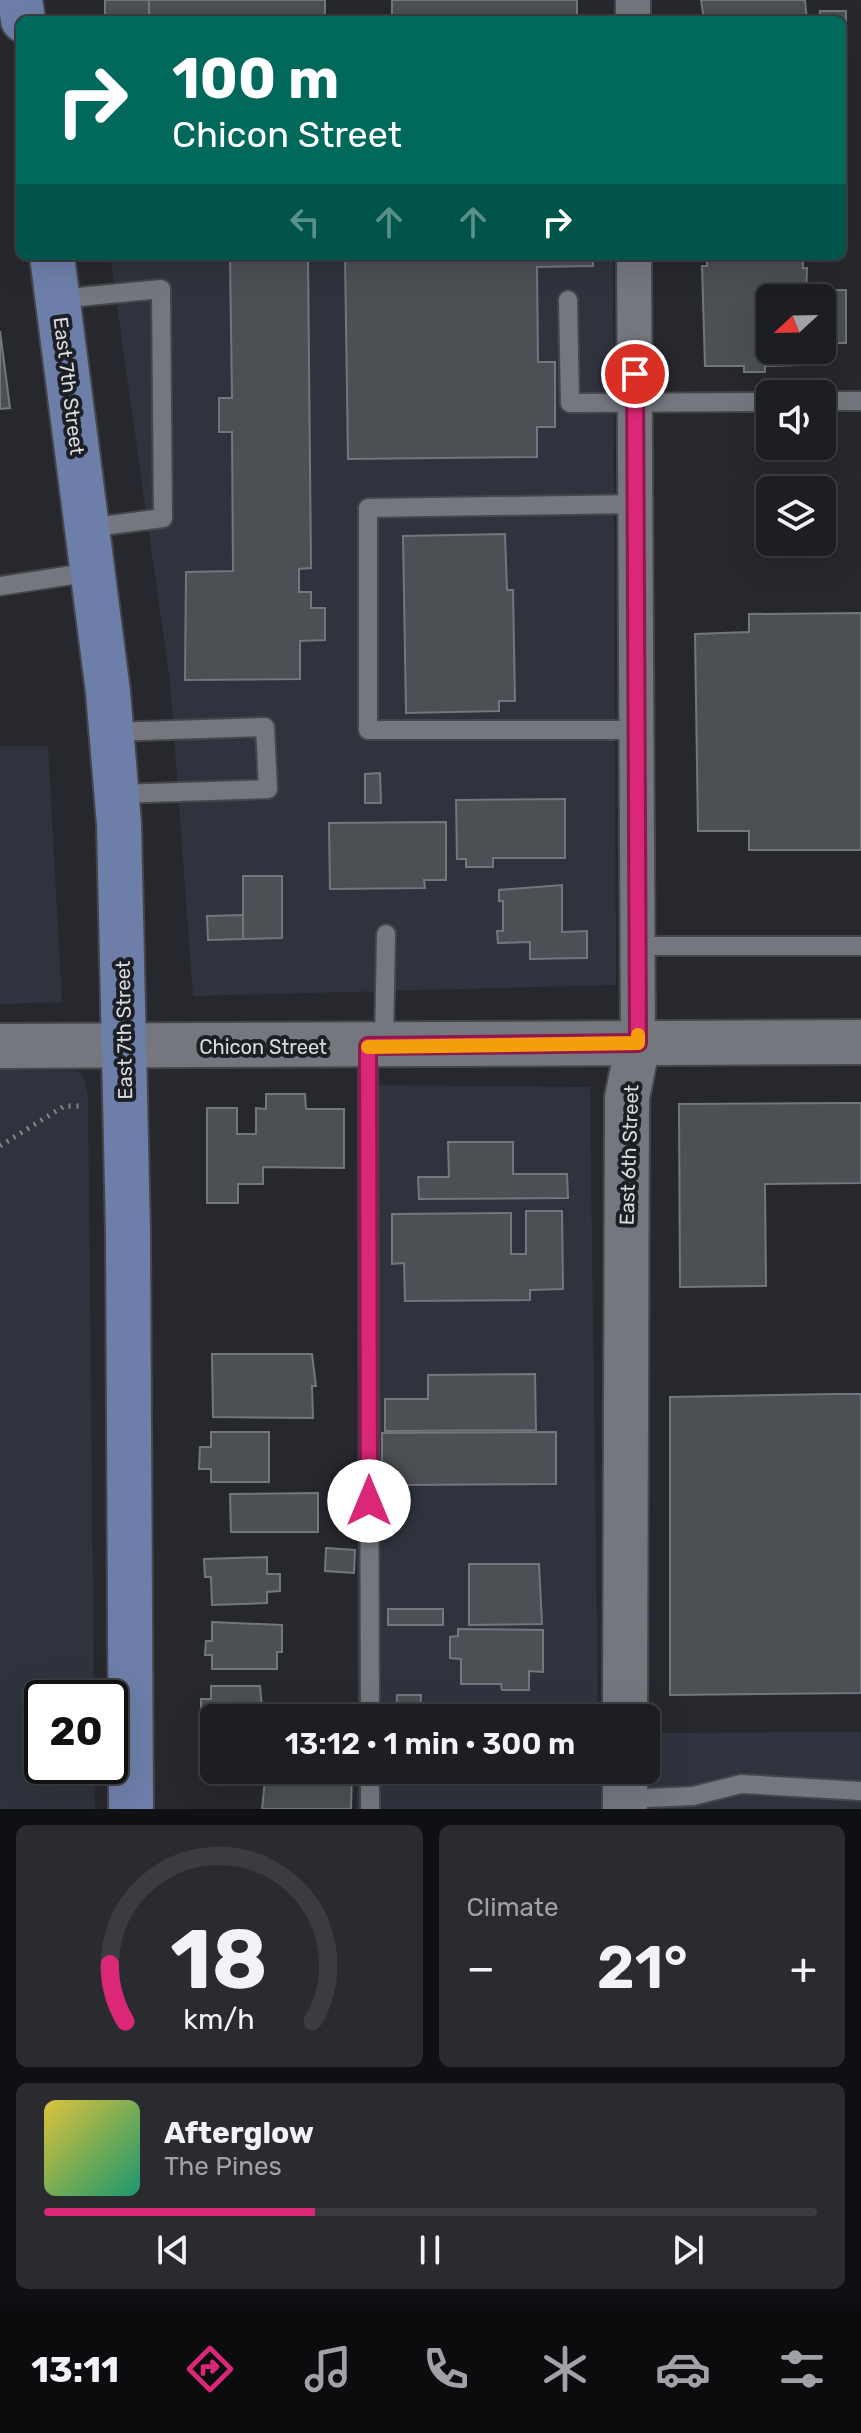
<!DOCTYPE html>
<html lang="en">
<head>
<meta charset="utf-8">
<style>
	:root { --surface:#1c1e22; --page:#292b2f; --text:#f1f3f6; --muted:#a0a2a5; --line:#3a3c40; --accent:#db2777 }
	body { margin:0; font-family:Rubik,sans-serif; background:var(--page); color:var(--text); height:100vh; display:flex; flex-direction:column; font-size:30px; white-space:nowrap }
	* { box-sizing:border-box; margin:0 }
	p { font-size:26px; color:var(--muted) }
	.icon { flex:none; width:44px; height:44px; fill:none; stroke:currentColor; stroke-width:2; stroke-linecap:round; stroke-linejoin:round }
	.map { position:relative; height:1809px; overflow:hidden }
	.details { display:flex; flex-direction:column; gap:16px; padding:16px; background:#0f1013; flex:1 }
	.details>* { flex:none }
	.top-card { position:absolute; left:16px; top:16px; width:830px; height:244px; border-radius:12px; box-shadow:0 8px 32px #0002,0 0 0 2px var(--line); background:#00695c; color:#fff; overflow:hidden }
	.needle { width:52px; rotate:248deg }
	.controls { position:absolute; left:756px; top:284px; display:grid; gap:16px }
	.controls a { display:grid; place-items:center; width:80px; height:80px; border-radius:12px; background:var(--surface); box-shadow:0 8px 32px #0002,0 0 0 2px var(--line); font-size:40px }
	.speed { position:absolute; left:24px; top:1680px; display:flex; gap:16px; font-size:40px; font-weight:700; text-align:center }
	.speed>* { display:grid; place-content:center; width:104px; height:104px; border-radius:50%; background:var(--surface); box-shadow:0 8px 32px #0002,0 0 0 2px var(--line); line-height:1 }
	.speed .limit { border:4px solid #111; border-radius:12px; background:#fff; color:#111 }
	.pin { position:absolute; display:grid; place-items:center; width:68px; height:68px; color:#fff; margin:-34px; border:4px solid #fff; border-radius:50%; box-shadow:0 2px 8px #0007 }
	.me { position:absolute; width:88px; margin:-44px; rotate:0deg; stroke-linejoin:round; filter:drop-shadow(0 0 6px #0008) }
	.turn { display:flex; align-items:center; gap:28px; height:168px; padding:0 24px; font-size:36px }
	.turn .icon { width:104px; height:104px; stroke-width:2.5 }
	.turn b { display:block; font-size:56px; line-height:68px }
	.lanes { display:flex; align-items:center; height:76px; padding:0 24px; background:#0003; justify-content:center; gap:40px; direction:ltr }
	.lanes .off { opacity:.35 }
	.big { font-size:60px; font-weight:600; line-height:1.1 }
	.details .widget { flex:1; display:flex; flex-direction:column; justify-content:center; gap:12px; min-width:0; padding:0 28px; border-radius:12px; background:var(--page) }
	.details .dial { align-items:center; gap:0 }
	.dial svg { height:208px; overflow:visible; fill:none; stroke:var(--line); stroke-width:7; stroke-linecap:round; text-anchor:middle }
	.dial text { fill:var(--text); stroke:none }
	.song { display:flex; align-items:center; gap:24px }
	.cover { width:96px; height:96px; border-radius:12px; background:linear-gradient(135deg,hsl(50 70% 55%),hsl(160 70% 35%)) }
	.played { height:8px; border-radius:4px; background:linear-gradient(90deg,var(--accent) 35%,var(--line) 35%) }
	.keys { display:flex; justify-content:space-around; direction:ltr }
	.heat { display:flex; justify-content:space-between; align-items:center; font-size:44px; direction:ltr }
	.details .tiles { flex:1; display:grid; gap:16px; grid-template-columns:1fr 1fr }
	.widget:last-child { grid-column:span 2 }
	.trip { position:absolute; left:200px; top:1704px; width:460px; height:80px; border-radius:12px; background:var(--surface); box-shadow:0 8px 32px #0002,0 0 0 2px var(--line); font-weight:600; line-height:80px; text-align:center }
	.tab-bar { display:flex; height:128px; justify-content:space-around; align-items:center; background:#0b0c0e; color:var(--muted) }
	.tab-bar .icon { width:56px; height:56px }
	.tab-bar .active { color:var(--accent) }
	.tab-bar b { font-size:36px; color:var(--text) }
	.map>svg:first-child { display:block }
	.built { fill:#2e333d }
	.building { fill:#4c4f54; stroke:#73767c; stroke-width:2 }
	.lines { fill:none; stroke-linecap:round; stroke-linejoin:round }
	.lane-casing { stroke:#44464a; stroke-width:22 }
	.street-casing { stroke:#44464a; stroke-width:38 }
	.secondary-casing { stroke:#44464a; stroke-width:48 }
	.primary-casing { stroke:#44464a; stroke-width:48 }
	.path { stroke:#838589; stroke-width:5; stroke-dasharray:2 6; stroke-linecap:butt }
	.lane { stroke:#74777e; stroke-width:18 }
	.street { stroke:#74777e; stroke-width:34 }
	.secondary { stroke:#74777e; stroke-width:44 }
	.primary { stroke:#6d7ea9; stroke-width:44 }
	.route-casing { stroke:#8e194d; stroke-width:20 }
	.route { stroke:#db2777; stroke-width:14 }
	.slow { stroke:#f59e0b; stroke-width:14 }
	.labels { text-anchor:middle; stroke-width:8; stroke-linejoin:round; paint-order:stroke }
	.street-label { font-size:20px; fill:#dadcdf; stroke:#1c1f24 }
</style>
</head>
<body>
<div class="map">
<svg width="861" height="1809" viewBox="0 0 861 1809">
	<rect width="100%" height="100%" fill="#26282e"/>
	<g class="built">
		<path d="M 110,256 L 613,256 L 616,985 L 193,996 L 170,682 Z"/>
		<path d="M 48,746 L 62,1002 L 0,1004 L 0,746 Z"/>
		<path d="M 0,1069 L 76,1071 L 83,1076 L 88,1096 L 94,1698 L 42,1698 L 42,1766 L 94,1766 L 95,1809 L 0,1809 Z"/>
		<path d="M 357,1085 L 590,1087 L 598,1718 L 357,1718 Z"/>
		<path d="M 861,1732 L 861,1809 L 357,1809 L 357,1770 L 646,1770 L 646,1733 Z"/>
	</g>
	<g class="building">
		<rect x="105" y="0" width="44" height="20"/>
		<rect x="149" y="0" width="176" height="20"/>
		<rect x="392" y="0" width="185" height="20"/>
		<path d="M 701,0 L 805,0 L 807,20 L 704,20 Z"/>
		<path d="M 820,11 L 846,11 L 846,66 L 842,66 L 842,20 L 819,20 Z"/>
		<rect x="842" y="104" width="4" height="53"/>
		<rect x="842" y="185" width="4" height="54"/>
		<path d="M 345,256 L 593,256 L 593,266 L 537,267 L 538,362 L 555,362 L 555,427 L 537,427 L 537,457 L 348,459 Z"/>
		<path d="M 707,256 L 816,256 L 803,258 L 803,268 L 807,268 L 806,298 L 770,298 L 770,350 L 802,350 L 802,365 L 765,366 L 765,372 L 744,372 L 744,366 L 705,366 L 702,266 L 707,266 Z"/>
		<path d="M 230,258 L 308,258 L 311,568 L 299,569 L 299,592 L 311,592 L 311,608 L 325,608 L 325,640 L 300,641 L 300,679 L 185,680 L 186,572 L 233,571 L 232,432 L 219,432 L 219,398 L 232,398 Z"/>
		<path d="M 819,290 L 846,290 L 846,343 L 822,343 Z"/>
		<path d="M 0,331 L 10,408 L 0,409 Z"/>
		<path d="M 505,534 L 507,590 L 513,590 L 515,701 L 499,701 L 499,711 L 406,713 L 403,536 Z"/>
		<path d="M 861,613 L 861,850 L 749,850 L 749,831 L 698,831 L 695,634 L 749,632 L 749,614 Z"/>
		<path d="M 380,773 L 381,803 L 365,803 L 365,774 Z"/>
		<path d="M 565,799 L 565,858 L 493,858 L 493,867 L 466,867 L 466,859 L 457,859 L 456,800 Z"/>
		<path d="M 446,822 L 446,880 L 424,880 L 425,888 L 330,889 L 329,823 Z"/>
		<path d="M 243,876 L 282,876 L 282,938 L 243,939 Z"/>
		<path d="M 562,885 L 562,932 L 587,931 L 587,958 L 530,959 L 530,942 L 498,943 L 497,931 L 503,931 L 503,901 L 499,901 L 499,890 Z"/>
		<path d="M 243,915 L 243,939 L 208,940 L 207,916 Z"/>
		<path d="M 266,1094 L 305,1094 L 306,1109 L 344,1109 L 344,1168 L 263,1167 L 263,1184 L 238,1184 L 238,1203 L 207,1203 L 207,1108 L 237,1108 L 237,1134 L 256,1134 L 256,1108 L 266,1109 Z"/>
		<path d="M 847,1103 L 861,1103 L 861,1183 L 765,1184 L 766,1286 L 680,1287 L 679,1104 Z"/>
		<path d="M 448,1142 L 513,1142 L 513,1174 L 567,1174 L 568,1198 L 419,1199 L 418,1177 L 449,1177 Z"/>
		<path d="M 526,1211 L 562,1211 L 563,1289 L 530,1290 L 530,1300 L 405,1301 L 404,1263 L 392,1264 L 392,1214 L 511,1213 L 511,1254 L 526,1254 Z"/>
		<path d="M 212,1354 L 312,1354 L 316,1386 L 312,1386 L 313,1418 L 213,1417 Z"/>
		<path d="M 535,1374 L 536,1430 L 385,1431 L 385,1399 L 428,1399 L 428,1375 Z"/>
		<path d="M 834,1394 L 861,1394 L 861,1693 L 670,1695 L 670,1397 Z"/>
		<path d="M 211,1432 L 269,1432 L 269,1482 L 211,1482 L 211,1469 L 199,1469 L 200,1447 L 211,1447 Z"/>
		<path d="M 556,1432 L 556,1484 L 404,1485 L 404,1503 L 382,1503 L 382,1433 Z"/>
		<path d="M 318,1493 L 318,1532 L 231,1532 L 230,1494 Z"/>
		<path d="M 326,1548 L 355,1550 L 354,1573 L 325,1571 Z"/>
		<path d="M 267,1557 L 267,1574 L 280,1574 L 280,1591 L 267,1592 L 267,1603 L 212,1605 L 211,1577 L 205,1577 L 204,1559 Z"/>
		<path d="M 469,1564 L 539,1564 L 542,1624 L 469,1625 Z"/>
		<rect x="388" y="1609" width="55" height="16"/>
		<path d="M 212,1622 L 282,1625 L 282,1652 L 277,1652 L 277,1669 L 212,1669 L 212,1655 L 205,1655 L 206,1641 L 212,1641 Z"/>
		<path d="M 458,1629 L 543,1630 L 543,1672 L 529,1671 L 529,1690 L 502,1690 L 501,1684 L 461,1684 L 461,1659 L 450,1658 L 450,1637 L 458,1636 Z"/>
		<path d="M 211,1686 L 260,1686 L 263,1718 L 214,1718 L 212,1734 L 211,1719 L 201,1719 L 201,1699 L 211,1699 Z"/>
		<path d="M 397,1695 L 421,1695 L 420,1717 L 396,1717 Z"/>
		<path d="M 457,1707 L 543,1709 L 543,1718 L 457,1718 Z"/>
		<path d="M 266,1770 L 352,1770 L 351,1809 L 262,1809 Z"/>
	</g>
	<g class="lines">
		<defs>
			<g id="lane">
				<path d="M 58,299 L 161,289 L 163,518 L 87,528"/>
				<path d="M 568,300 L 570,403 L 770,402"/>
				<path d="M 822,401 L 861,401"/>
				<path d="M 635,504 L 368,508 L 368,730 L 636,730"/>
				<path d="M 0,586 L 92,572"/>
				<path d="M 111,732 L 265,727 L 268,789 L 117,794"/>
				<path d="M 637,946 L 861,946"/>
				<path d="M 384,1044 L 386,934"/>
				<path d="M 368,1046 L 370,1718"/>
				<path d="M 370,1770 L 370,1809"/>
				<path d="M 625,1799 L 693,1796 L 741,1784 L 861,1791"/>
			</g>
			<g id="street">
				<path d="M 633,0 L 633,20"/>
				<path d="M 634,256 L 638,1043"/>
			</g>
			<g id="secondary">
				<path d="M 0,1046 L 861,1042"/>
				<path d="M 625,1718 L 627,1098 L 638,1043"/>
				<path d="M 625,1770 L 625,1809"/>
			</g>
			<g id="primary">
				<path d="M 20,0 L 23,20"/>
				<path d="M 52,256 L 108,692 L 119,824 L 128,1232 L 131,1809"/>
			</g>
		</defs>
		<use href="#lane" class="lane-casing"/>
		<use href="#street" class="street-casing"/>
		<use href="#secondary" class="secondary-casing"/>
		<use href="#primary" class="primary-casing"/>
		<path class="path" d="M 0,1146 L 64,1106 L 82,1106"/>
		<use href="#lane" class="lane"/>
		<use href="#street" class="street"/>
		<use href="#secondary" class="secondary"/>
		<use href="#primary" class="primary"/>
	</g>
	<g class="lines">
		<defs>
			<path id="route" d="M 369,1501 L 368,1046 L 638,1043 L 635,374"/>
		</defs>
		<use href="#route" class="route-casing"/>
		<use href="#route" class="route"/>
		<path class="slow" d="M 368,1047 L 638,1043 L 638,1035"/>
	</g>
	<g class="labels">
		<g class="street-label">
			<text transform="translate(69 386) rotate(83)" y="7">East 7th Street</text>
			<text transform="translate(124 1030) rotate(-91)" y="7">East 7th Street</text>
			<text x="263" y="1054">Chicon Street</text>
			<text transform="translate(629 1155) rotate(-88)" y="7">East 6th Street</text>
		</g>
	</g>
</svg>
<div class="controls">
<a><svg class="needle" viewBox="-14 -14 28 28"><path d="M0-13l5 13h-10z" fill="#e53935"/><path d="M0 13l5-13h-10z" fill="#a0a2a5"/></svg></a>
<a><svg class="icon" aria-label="sound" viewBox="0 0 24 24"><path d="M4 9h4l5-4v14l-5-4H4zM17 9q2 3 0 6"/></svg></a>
<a><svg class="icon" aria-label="layers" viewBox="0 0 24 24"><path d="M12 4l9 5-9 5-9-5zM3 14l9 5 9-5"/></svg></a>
</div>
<div class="speed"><div class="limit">20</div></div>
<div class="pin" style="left:635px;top:374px;background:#d93025"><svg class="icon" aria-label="arrive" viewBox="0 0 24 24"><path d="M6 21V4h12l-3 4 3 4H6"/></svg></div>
<svg class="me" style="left:369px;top:1501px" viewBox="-20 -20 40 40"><circle r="19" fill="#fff"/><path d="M0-13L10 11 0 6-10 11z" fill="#db2777"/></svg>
<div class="trip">13:12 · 1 min · 300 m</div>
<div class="top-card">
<div class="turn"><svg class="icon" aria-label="right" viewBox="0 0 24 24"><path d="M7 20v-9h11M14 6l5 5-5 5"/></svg><div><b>100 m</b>Chicon Street</div></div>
<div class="lanes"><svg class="icon off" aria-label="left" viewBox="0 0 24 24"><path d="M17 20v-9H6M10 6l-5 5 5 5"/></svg><svg class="icon off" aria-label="ahead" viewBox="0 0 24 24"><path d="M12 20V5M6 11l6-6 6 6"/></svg><svg class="icon off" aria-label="ahead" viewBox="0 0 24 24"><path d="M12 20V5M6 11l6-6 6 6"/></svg><svg class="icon" aria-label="right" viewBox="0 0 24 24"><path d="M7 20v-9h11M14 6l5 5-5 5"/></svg></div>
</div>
</div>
<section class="details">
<div class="tiles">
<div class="widget dial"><svg viewBox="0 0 100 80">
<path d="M14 69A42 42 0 1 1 86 69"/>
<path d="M14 69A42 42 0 0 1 8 47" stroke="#db2777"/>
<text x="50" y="56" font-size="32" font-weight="700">18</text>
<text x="50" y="72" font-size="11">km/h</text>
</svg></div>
<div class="widget"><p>Climate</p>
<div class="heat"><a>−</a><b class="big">21°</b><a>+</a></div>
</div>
<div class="widget">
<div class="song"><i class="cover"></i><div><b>Afterglow</b><p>The Pines</p></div></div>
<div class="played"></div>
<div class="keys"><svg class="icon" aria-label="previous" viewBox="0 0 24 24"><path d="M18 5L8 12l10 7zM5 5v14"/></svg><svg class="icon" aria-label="pause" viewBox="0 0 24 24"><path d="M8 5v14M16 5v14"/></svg><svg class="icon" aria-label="next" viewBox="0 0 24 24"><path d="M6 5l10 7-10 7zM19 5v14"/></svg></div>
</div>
</div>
</section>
<nav class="tab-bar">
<b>13:11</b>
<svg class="icon active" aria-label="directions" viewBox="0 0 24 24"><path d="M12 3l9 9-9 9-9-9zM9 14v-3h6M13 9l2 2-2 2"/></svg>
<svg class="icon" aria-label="music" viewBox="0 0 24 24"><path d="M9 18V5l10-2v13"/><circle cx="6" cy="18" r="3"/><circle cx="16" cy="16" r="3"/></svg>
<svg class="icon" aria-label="phone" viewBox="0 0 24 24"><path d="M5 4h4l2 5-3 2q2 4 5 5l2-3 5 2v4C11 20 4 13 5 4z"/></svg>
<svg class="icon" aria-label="climate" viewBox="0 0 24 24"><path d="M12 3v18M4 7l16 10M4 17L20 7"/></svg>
<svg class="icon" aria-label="car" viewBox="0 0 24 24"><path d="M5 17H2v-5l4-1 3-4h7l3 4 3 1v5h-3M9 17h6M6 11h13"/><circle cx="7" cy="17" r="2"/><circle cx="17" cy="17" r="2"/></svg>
<svg class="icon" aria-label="filters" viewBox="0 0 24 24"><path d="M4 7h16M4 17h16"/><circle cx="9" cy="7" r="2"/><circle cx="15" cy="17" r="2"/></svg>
</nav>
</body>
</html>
